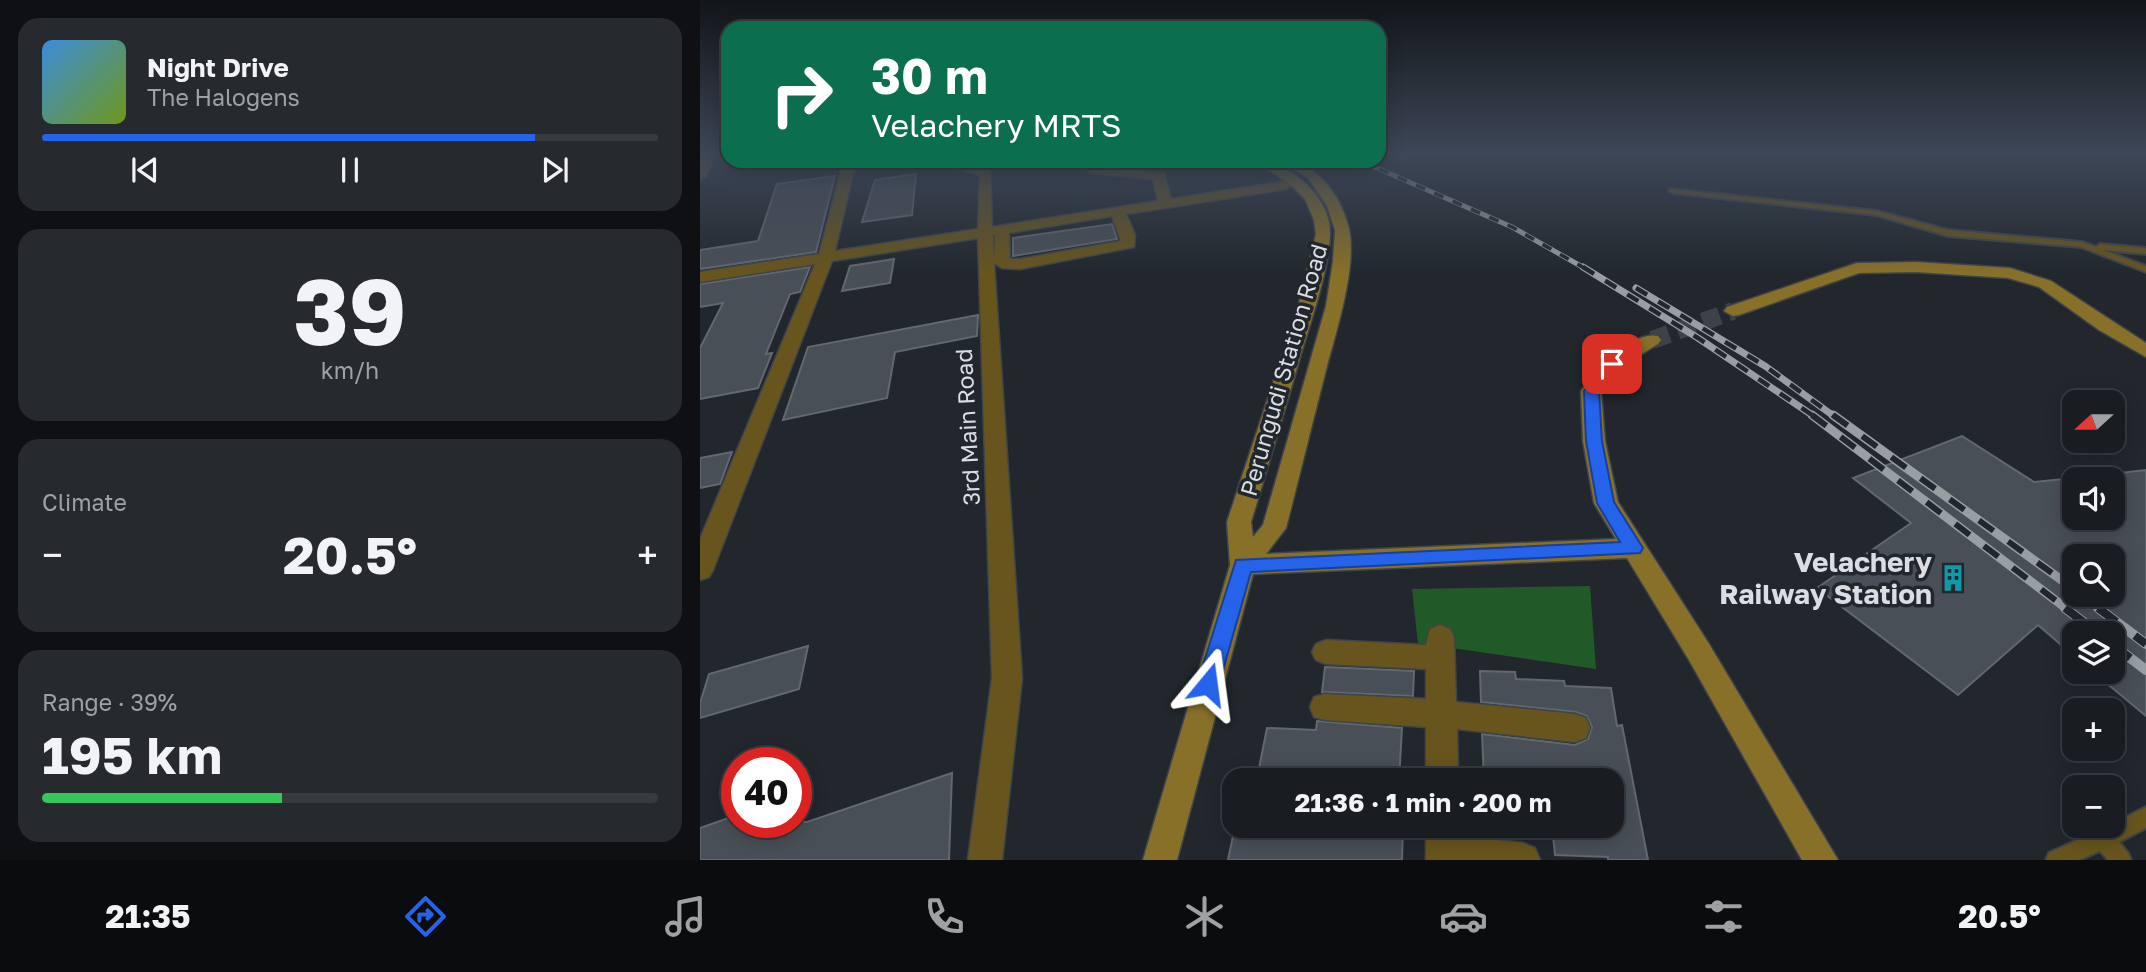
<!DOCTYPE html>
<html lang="en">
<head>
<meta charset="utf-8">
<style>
	:root { --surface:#191d22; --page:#262a2f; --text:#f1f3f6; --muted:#9fa2a5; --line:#373b40; --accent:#2563eb }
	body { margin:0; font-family:"Golos Text",sans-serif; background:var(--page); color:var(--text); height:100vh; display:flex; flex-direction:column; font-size:26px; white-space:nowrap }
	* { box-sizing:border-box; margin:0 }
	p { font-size:23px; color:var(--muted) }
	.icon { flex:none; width:38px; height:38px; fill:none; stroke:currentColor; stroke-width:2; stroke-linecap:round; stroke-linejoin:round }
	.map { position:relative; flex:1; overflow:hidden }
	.side { display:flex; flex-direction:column; gap:18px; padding:18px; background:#0e1013; width:700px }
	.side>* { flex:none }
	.hud { position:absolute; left:21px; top:21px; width:665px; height:147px; border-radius:21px; box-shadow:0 4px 18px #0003,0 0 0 2px var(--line); background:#0b6e4f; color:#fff; overflow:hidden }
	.needle { width:46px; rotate:249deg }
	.controls { position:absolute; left:1362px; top:390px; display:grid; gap:14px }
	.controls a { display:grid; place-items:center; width:63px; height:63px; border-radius:14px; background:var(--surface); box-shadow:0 4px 18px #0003,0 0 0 2px var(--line); font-size:35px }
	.speed { position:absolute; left:21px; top:747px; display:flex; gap:14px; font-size:35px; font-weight:700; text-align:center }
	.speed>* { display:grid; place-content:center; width:91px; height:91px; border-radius:50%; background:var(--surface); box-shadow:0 4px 18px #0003,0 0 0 2px var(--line); line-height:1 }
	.speed .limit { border:10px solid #d22; background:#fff; color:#111 }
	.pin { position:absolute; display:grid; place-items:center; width:60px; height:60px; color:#fff; margin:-30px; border-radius:14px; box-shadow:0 4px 10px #0006 }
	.me { position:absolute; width:77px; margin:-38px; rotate:16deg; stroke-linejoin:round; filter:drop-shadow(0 0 5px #0008) }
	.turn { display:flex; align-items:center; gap:24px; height:147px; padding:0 35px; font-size:32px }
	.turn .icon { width:91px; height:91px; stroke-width:2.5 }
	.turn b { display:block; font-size:49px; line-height:60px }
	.big { font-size:52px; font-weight:700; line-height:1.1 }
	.side .card { flex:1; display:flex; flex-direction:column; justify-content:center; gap:10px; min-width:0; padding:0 24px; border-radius:21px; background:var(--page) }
	.side .dial { align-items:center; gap:0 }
	.dial b { font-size:91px; line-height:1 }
	.song { display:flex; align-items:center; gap:21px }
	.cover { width:84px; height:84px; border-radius:10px; background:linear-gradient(135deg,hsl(210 70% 55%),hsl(80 70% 35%)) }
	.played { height:7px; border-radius:4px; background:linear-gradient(90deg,var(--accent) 80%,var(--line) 80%) }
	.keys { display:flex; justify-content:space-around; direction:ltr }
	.heat { display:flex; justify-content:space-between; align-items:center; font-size:38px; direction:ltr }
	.charge { height:10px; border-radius:5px; background:linear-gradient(90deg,#34c759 39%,var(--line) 0) }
	.trip { position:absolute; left:522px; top:768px; width:402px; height:70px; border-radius:21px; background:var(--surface); box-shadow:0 4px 18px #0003,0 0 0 2px var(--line); font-weight:700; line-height:70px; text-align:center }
	.dock { display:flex; height:112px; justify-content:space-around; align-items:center; background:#0a0c0e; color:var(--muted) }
	.dock .icon { width:49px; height:49px }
	.dock .selected { color:var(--accent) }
	.dock b { font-size:32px; color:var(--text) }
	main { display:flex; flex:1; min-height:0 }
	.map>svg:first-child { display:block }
	.green { fill:#225929 }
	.building { fill:#484f56; stroke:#626870; stroke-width:2; fill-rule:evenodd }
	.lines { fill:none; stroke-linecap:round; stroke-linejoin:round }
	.secondary-tunnel { stroke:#3d4248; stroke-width:18; stroke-dasharray:18 9; stroke-linecap:butt }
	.lane-casing { stroke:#3f444a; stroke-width:4 }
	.street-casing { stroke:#3f444a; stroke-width:3 }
	.secondary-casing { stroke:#3f444a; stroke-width:3 }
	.path { stroke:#61666b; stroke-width:2.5; stroke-dasharray:2.5 2.5; stroke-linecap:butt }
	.lane { fill:#68551d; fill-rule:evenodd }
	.street { fill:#68551d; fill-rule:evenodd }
	.secondary { fill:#887029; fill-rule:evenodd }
	.rail-far3-casing { stroke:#999ea3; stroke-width:5 }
	.rail-far2-casing { stroke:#999ea3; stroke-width:7 }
	.rail-far1-casing { stroke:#999ea3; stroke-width:9 }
	.rail-casing { stroke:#999ea3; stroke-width:10 }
	.rail-far3 { stroke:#21272d; stroke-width:3.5; stroke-dasharray:10; stroke-linecap:butt }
	.rail-far2 { stroke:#21272d; stroke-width:4.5; stroke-dasharray:13; stroke-linecap:butt }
	.rail-far1 { stroke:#21272d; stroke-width:6; stroke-dasharray:18; stroke-linecap:butt }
	.rail { stroke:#21272d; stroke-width:8; stroke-dasharray:23; stroke-linecap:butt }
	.route { fill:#2563eb; stroke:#184099; stroke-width:2 }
	.labels { text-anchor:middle; stroke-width:7; stroke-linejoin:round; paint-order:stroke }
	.street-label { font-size:23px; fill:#dadee2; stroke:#21272d }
	.near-poi-label { font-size:28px; font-weight:bold; fill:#dadee2; stroke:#21272d; text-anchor:end }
</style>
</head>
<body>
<main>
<section class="side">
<div class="card">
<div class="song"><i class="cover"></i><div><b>Night Drive</b><p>The Halogens</p></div></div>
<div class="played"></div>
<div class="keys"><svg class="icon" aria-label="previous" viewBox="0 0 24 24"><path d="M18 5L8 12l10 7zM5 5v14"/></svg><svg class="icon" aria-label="pause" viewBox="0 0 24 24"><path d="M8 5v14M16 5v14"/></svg><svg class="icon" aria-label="next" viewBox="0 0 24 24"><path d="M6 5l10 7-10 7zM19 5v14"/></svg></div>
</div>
<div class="card dial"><b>39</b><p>km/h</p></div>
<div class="card"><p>Climate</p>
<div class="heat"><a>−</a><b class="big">20.5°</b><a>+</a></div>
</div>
<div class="card"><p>Range · 39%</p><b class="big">195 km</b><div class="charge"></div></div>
</section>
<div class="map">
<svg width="1446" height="860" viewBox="0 0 1446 860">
	<rect width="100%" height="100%" fill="#21272d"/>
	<path class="green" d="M 890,586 L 896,669 L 718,643 L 712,589 Z"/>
	<g class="building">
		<path d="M 216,174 L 212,215 L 162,222 L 175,180 Z"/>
		<path d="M 135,176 L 116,252 L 0,269 L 0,250 L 58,241 L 77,184 Z"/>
		<path d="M 412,224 L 417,239 L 313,256 L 313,238 Z"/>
		<path d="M 194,259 L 190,283 L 142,291 L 150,266 Z"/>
		<path d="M 110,267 L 100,292 L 90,294 L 66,354 L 72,353 L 58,388 L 0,399 L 0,348 L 23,303 L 0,307 L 0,284 Z"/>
		<path d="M 278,315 L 277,336 L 195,352 L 187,398 L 83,420 L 108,347 Z"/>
		<path d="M 1262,436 L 1334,482 L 1374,478 L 1374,518 L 1412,518 L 1412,474 L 1446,470 L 1446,716 L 1393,672 L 1412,672 L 1412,634 L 1374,634 L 1374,656 L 1338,625 L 1258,695 L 1117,588 L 1211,523 L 1153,478 ZM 1374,556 L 1412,556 L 1412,595 L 1374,595 Z"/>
		<path d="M 32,452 L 20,484 L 0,488 L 0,458 Z"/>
		<path d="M 108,646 L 99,689 L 0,718 L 0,703 L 9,674 Z"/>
		<path d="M 625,667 L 714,671 L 713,696 L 622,692 Z"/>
		<path d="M 780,671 L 815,672 L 816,679 L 864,681 L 865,686 L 911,688 L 917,726 L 922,725 L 948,860 L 908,860 L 908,857 L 855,855 L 852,826 L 912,826 L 912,780 L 784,780 L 782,734 L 875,745 L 888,739 L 892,727 L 887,716 L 876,712 L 781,702 Z"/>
		<path d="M 617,721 L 702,728 L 699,780 L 557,778 L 567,728 L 616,730 Z"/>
		<path d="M 252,773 L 249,860 L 0,860 L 0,828 L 37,815 L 37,822 L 107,822 Z"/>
		<path d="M 535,826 L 703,826 L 702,860 L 528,860 Z"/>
	</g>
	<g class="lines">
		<path class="secondary-tunnel" d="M 952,340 L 1033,311"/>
		<defs>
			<g id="lane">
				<path d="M 970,189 L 1177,211 L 1248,230 L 1382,242 L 1396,247 L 1400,244 L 1446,248 L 1446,254 L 1403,250 L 1446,266 L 1446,272 L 1381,247 L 1248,236 L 1176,215 L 973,193 L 969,191 Z"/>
				<path d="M 1446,807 L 1446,828 L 1419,842 L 1428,853 L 1431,860 L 1408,860 L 1400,851 L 1379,860 L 1346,860 L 1349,853 L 1408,826 L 1412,826 L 1412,824 Z"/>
			</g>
			<g id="street">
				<path d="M 3,155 L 15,155 L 6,176 L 0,180 L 0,162 Z"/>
				<path d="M 144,161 L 156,161 L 135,251 L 278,229 L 280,175 L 229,161 L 251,161 L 290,170 L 292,227 L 458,201 L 453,179 L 390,173 L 388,170 L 394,166 L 464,173 L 471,199 L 586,181 L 593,185 L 586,189 L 426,214 L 435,235 L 434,247 L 320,269 L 302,268 L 294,263 L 322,678 L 302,860 L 268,860 L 292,678 L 278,238 L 132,261 L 13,570 L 9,577 L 0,580 L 0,539 L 115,264 L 0,282 L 0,272 L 119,254 ZM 412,216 L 421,241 L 320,259 L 310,259 L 309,233 ZM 293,235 L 295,235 L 294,261 Z"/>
				<path d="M 740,625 L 750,629 L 754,637 L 756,702 L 875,714 L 886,718 L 890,728 L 886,738 L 875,742 L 757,729 L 758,780 L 726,780 L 726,727 L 625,720 L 614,717 L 610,707 L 614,697 L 625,694 L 726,699 L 726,669 L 626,664 L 616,660 L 612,652 L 616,644 L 626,640 L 726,645 L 730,629 Z"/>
				<path d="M 726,826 L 760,826 L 760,836 L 823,843 L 835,848 L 840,860 L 726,860 Z"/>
			</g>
			<g id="secondary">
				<path d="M 554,161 C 589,161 632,197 630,235 C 628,273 612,317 601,354 C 585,410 568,466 551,522 L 553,537 L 563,525 L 626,306 L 633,261 L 635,230 L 627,206 L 608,178 L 583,161 C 616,161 642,197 649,229 C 657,266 637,329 627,366 C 613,420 600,474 586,528 L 566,554 L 916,539 L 894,503 L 883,441 L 881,391 C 895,372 932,330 958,336 L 961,340 L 958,344 L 919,368 L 901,391 L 905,441 L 918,502 L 1009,644 L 1138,860 L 1102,860 L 989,660 L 927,558 L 553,574 L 477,860 L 443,860 L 530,565 L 527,522 L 598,307 L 616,234 L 614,220 L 605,199 L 589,183 Z"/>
				<path d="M 1216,262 L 1310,268 L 1351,281 L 1446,343 L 1446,357 L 1399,330 L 1339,287 L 1308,278 L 1216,272 L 1159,273 L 1039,315 L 1033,316 L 1024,311 L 1027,307 L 1157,263 Z"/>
			</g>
		</defs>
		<use href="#lane" class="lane-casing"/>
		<use href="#street" class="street-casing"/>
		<use href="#secondary" class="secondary-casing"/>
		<path class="path" d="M 1431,155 L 1446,155"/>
		<use href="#lane" class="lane"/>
		<use href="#street" class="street"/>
		<use href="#secondary" class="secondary"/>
		<defs>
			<path id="rail-far3" d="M 661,161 L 812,227 L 886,269"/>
			<g id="rail-far2">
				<path d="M 883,267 L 998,338 L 1115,417"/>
				<path d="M 936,288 L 1065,366 L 1135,417"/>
			</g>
			<g id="rail-far1">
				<path d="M 1112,415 L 1367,609"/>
				<path d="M 1133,415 L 1374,589"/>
				<path d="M 1382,595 L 1401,609"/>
			</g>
			<g id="rail">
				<path d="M 1365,608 L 1399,634"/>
				<path d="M 1398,608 L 1446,644"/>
				<path d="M 1412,644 L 1446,670"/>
			</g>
		</defs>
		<use href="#rail-far3" class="rail-far3-casing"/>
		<use href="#rail-far2" class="rail-far2-casing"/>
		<use href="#rail-far1" class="rail-far1-casing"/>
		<use href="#rail" class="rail-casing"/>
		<use href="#rail-far3" class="rail-far3"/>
		<use href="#rail-far2" class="rail-far2"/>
		<use href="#rail-far1" class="rail-far1"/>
		<use href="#rail" class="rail"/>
	</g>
	<linearGradient id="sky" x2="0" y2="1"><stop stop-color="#121519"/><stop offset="0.56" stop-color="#3d4757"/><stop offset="1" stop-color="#3d4757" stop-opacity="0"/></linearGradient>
	<rect width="1446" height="275" fill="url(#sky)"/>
	<path class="route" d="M 912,360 L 919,364 L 899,391 L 902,441 L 914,502 L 943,548 L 940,553 L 551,572 L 519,684 L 516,691 L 508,694 L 501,691 L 497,684 L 536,560 L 920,542 L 897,503 L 886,441 L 884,391 L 907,361 Z"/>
	<defs>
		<symbol id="building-bare" viewBox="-9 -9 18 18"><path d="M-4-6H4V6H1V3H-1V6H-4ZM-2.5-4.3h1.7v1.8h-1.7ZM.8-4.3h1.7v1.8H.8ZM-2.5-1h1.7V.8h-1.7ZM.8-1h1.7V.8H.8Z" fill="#0f9aa8" stroke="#21272d" stroke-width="2.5" paint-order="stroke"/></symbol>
	</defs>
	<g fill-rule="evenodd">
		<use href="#building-bare" x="1234" y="559" width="38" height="38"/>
	</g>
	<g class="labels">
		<g class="street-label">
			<text transform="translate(584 370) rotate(-74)" y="8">Perungudi Station Road</text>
			<text transform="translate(268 427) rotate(-93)" y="8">3rd Main Road</text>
		</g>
		<g class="near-poi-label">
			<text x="1232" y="572">Velachery<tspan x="1232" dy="32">Railway Station</tspan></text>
		</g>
	</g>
</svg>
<div class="controls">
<a><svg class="needle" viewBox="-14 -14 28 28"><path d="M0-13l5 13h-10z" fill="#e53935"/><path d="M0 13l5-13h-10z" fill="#9fa2a5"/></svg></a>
<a><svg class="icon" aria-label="sound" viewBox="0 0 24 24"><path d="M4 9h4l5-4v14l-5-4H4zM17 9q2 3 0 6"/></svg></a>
<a><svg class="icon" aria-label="search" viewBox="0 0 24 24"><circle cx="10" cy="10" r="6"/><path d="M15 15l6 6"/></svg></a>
<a><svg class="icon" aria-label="layers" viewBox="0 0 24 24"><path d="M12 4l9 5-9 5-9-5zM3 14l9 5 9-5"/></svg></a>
<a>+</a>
<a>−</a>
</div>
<div class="speed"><div class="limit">40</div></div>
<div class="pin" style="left:912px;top:364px;background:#d93025"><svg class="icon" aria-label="arrive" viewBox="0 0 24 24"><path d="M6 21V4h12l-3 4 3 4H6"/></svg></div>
<svg class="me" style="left:508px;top:684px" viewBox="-20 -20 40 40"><path d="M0-17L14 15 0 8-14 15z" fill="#2563eb" stroke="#fff" stroke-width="4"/></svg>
<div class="trip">21:36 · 1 min · 200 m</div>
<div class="hud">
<div class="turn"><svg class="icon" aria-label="right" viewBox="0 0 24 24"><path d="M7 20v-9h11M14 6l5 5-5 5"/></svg><div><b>30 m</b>Velachery MRTS</div></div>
</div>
</div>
</main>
<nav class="dock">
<b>21:35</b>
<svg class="icon selected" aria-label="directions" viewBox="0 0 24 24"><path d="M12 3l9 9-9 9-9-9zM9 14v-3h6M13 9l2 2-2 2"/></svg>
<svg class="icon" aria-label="music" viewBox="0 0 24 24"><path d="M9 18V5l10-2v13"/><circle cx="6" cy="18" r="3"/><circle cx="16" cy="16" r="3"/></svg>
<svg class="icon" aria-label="phone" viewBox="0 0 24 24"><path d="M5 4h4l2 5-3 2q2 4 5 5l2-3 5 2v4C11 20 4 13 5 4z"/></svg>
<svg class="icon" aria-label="climate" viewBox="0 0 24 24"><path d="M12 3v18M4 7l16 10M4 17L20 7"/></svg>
<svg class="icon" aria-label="car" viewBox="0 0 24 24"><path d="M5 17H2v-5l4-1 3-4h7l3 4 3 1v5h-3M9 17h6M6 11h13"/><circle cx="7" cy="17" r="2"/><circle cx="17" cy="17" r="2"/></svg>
<svg class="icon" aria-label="filters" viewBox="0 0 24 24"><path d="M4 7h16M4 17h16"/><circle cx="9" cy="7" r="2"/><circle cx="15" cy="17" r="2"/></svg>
<b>20.5°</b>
</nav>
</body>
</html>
